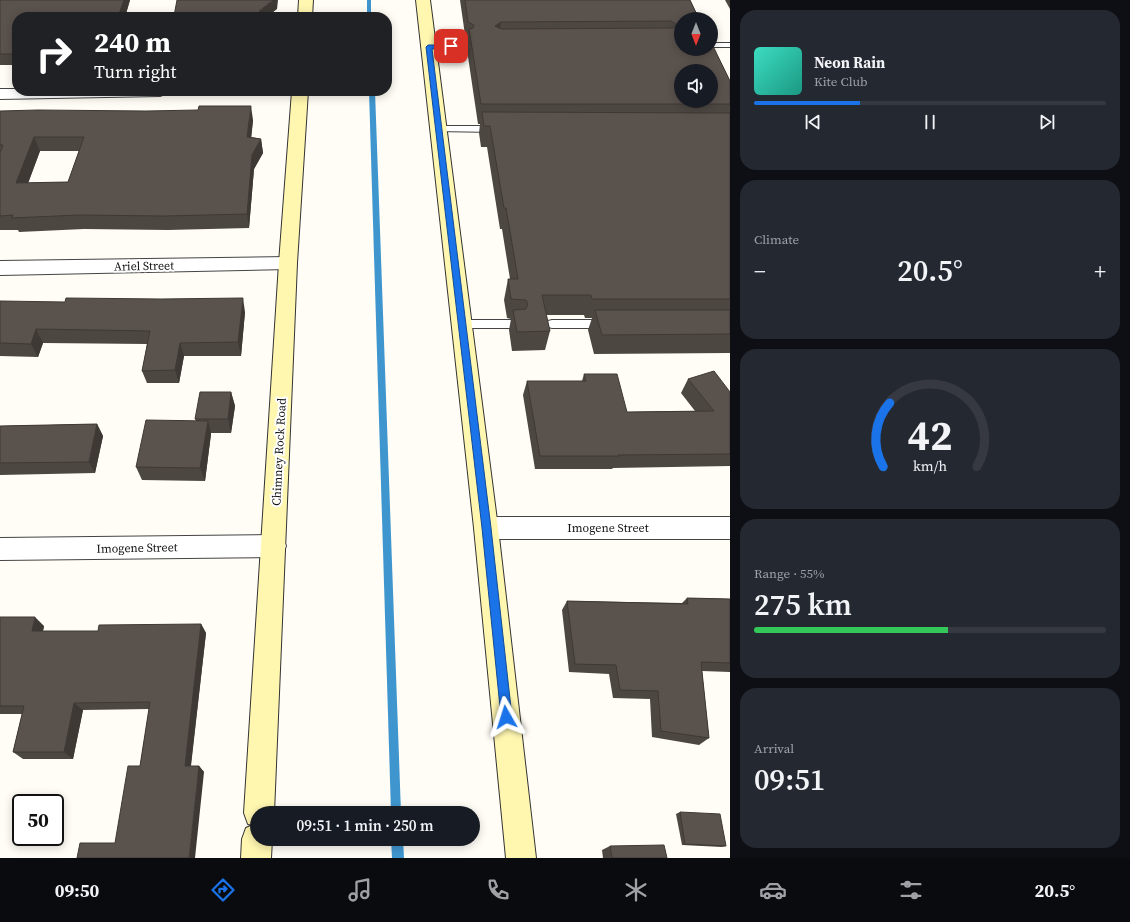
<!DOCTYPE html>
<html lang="en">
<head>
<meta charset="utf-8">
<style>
	:root { --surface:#171b24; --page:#242831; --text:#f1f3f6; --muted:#9ea1a6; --line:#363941; --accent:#1a73e8 }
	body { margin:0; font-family:"Source Serif 4",serif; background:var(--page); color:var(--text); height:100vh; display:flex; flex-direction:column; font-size:15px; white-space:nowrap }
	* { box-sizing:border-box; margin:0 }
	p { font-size:13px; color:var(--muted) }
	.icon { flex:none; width:22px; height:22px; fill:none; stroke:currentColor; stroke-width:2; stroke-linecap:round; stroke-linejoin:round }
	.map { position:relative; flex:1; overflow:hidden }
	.side { display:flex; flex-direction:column; gap:10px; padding:10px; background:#0d0f14; width:400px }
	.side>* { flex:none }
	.hud { position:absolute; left:12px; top:12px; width:380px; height:84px; border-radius:16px; box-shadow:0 2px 10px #0003; background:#202124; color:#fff; overflow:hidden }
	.needle { width:26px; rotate:180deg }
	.controls { position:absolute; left:674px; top:12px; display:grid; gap:8px }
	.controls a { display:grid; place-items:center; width:44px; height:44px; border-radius:50%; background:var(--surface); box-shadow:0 2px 10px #0003; font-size:20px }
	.speed { position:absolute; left:12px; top:794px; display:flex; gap:8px; font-size:20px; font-weight:700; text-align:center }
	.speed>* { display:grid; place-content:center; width:52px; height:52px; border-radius:50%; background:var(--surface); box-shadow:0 2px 10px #0003; line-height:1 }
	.speed .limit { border:2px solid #111; border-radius:6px; background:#fff; color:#111 }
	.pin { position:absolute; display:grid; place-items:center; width:34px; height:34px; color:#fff; margin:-17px; border-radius:8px; box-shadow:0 2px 6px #0006 }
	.me { position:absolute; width:44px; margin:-22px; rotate:354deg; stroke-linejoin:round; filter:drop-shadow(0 0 3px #0008) }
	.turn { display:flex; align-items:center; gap:14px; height:84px; padding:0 16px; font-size:18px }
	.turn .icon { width:52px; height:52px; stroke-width:2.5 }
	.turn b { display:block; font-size:28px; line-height:34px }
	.big { font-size:30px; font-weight:600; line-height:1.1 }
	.side .card { flex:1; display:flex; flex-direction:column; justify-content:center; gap:6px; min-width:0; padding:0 14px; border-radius:16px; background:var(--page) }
	.side .dial { align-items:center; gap:0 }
	.dial svg { height:104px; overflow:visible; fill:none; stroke:var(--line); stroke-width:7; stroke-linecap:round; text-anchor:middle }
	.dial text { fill:var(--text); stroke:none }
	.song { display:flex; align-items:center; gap:12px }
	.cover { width:48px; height:48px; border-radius:6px; background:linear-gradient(135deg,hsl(170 70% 55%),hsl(170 70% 35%)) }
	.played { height:4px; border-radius:2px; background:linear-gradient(90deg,var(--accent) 30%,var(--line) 30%) }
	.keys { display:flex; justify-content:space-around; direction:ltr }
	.heat { display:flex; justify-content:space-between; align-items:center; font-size:22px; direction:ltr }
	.charge { height:6px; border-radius:3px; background:linear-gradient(90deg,#34c759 55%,var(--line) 0) }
	.trip { position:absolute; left:250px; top:806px; width:230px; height:40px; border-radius:20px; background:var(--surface); box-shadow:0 2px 10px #0003; font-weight:600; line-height:40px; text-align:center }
	.tab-bar { display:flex; height:64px; justify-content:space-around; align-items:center; background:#090b0e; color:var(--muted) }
	.tab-bar .icon { width:28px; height:28px }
	.tab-bar .active { color:var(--accent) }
	.tab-bar b { font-size:18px; color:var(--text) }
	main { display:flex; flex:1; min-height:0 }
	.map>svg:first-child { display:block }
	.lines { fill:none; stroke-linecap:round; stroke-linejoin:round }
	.stream { fill:#3f96cf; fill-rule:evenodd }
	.service-casing { stroke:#444; stroke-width:2 }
	.minor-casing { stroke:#444; stroke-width:2 }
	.secondary-casing { stroke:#333; stroke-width:2 }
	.service { fill:#fff; fill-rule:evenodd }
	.minor { fill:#fff; fill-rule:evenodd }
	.secondary { fill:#fff6b0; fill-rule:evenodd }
	.wall { fill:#4d4742; fill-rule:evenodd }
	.shaded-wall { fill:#3f3936 }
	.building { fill:#5a524d; stroke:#3f3936; fill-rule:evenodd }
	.route { fill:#1a73e8; stroke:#114b97 }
	.labels { text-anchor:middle; stroke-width:4; stroke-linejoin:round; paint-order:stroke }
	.street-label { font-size:12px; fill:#111; stroke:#fff }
</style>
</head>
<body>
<main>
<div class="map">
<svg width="730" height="858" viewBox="0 0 730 858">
	<rect width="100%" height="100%" fill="#fffdf5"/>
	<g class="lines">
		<g class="stream">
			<rect x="367" y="0" width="4" height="17"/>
			<path d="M 369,91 L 375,91 L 401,813 L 391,813 Z"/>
			<path d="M 391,839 L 403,839 L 404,858 L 392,858 Z"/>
		</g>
		<defs>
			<g id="service">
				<rect x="711" y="43" width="19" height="4"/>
				<path d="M 466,44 L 470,46 L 469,48 L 429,49 L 425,47 L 429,45 Z"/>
				<path d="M 439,126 L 495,126 L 499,129 L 495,132 L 436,131 L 435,129 L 436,127 Z"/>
				<path d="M 462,320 L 517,320 L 521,321 L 522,324 L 521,327 L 517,328 L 462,328 L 458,327 L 457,324 L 458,321 Z"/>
				<path d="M 552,320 L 605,320 L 609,321 L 610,324 L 609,327 L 605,328 L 552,328 L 548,327 L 547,324 L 548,321 Z"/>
			</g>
			<g id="minor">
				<path d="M 0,89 L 17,89 L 17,91 L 168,91 L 165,94 L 160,96 L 0,99 Z"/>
				<path d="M 288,257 L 295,258 L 297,263 L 295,268 L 288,269 L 0,275 L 0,261 Z"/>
				<path d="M 486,517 L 730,517 L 730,539 L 486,539 L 478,536 L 474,528 L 478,520 Z"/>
				<path d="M 274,535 L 283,538 L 286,546 L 283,554 L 274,557 L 0,560 L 0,538 Z"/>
			</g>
			<g id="secondary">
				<path d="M 299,0 L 313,0 L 312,17 L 298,17 Z"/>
				<path d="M 416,0 L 430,0 L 498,528 L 536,858 L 506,858 L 474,528 Z"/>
				<path d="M 292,91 L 308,91 L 297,263 L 274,813 L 257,813 L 257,839 L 272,839 L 271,858 L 241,858 L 242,839 L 246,828 L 253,825 L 248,824 L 244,813 L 279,263 Z"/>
			</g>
		</defs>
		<use href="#service" class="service-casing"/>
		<use href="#minor" class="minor-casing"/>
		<use href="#secondary" class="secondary-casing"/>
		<use href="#service" class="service"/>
		<use href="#minor" class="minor"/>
		<use href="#secondary" class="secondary"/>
	</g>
	<g class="wall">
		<path d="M 0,0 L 130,0 L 125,17 L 17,17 L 17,65 L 0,65 Z"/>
		<path d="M 460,0 L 690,0 L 730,81 L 730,353 L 594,354 L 588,330 L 592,318 L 585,318 L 584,315 L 546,315 L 550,331 L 545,350 L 512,351 L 509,330 L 511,319 L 507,318 L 504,300 L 508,279 L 510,279 L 502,229 L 500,229 L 487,147 L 481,147 L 479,133 L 480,124 L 478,124 L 467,50 L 468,43 L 466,42 Z"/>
		<path d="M 725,0 L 730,0 L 730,9 Z"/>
		<path d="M 0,111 L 253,120 L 251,137 L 261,139 L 263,153 L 254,169 L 249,228 L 168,230 L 84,229 L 19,232 L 18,230 L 0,230 ZM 40,151 L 79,151 L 68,182 L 28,183 Z"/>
		<path d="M 0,301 L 245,312 L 241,356 L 184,356 L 179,383 L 147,383 L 142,371 L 147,344 L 43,343 L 38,357 L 0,356 Z"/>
		<path d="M 584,374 L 627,412 L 695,411 L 681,393 L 688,379 L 730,392 L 730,466 L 613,468 L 612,469 L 535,469 L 523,395 L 527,381 L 582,381 Z"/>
		<path d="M 231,392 L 235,406 L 231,433 L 211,433 L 211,434 L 205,481 L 142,480 L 136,467 L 196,421 L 195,419 Z"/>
		<path d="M 97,424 L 103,436 L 95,473 L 0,475 L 0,426 Z"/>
		<path d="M 687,598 L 730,599 L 730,672 L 702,671 L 709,738 L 699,745 L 652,737 L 650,699 L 613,698 L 609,674 L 569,672 L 562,610 L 567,601 L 682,603 Z"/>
		<path d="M 0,617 L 44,626 L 43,631 L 98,631 L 201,624 L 206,633 L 191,766 L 199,766 L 204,772 L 115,843 L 140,766 L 149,709 L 83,710 L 73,759 L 23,759 L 13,752 L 22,714 L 0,714 Z"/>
		<path d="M 680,812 L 726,846 L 722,847 L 682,845 L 676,814 Z"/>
		<path d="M 610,846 L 667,858 L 603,858 L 602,850 Z"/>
	</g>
	<g class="shaded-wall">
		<path d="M 124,0 L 130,0 L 125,17 L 118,17 Z"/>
		<path d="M 273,0 L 278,0 L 277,9 L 267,17 L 260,17 L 259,11 Z"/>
		<path d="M 501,22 L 498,42 L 495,26 Z"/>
		<path d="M 251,106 L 253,120 L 250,151 L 247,137 Z"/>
		<path d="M 34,137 L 40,151 L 23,197 L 16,183 Z"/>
		<path d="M 261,139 L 263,153 L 254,169 L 249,228 L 247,214 L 252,155 Z"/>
		<path d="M 243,298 L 245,312 L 241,356 L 238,342 Z"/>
		<path d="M 36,329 L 43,343 L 38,357 L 31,344 Z"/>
		<path d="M 180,343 L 184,356 L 179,383 L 175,370 Z"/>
		<path d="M 231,392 L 235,406 L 231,433 L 228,419 Z"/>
		<path d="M 208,421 L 211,434 L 205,481 L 200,468 Z"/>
		<path d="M 97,424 L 103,436 L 95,473 L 89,462 Z"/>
		<path d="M 35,617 L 44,626 L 41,640 L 32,631 Z"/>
		<path d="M 201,624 L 206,633 L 190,772 L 185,766 Z"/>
		<path d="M 74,703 L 83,710 L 73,759 L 64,752 Z"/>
		<path d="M 199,766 L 204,772 L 195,858 L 189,858 Z"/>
	</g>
	<g class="building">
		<path d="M 0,0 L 124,0 L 118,17 L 17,17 L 17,54 L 0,54 Z"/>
		<path d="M 177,0 L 273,0 L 259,11 L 267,15 L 266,17 L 134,17 L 174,16 Z"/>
		<path d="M 465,0 L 690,0 L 699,19 L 681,19 L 681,49 L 711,49 L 711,42 L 730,81 L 730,104 L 481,104 L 469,29 L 473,28 L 474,25 L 468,22 ZM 671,21 L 676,24 L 674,28 L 501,29 L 495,26 L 501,22 ZM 681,71 L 711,71 L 711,101 L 681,101 Z"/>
		<path d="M 199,106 L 251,106 L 247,137 L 261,139 L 252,155 L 247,214 L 164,216 L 79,215 L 12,218 L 13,215 L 0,216 L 0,153 L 3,145 L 0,145 L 0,111 L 38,110 L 146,111 L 198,110 ZM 34,137 L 84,137 L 68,182 L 16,183 Z"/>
		<path d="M 482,112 L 730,113 L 730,299 L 592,299 L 591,295 L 542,295 L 550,331 L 517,332 L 513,310 L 526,309 L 528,304 L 526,300 L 511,299 L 508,279 L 518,279 L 506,208 L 504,208 L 490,126 L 484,126 Z"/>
		<path d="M 66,298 L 161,299 L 243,298 L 238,342 L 180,343 L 175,370 L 142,371 L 150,331 L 36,329 L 31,344 L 0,343 L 0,301 L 65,302 Z"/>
		<path d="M 595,310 L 730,310 L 730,334 L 602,335 Z"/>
		<path d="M 714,371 L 730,392 L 730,454 L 618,455 L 619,456 L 540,456 L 527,381 L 586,381 L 584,374 L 617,374 L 627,412 L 714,411 L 688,379 Z"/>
		<path d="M 200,392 L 231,392 L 228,419 L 195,419 Z"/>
		<path d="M 146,420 L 208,421 L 200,468 L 136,467 Z"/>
		<path d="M 97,424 L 89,462 L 0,463 L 0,426 Z"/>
		<path d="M 687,598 L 730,599 L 730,663 L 701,662 L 709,738 L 661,731 L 658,691 L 620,690 L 616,665 L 575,664 L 567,601 L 688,604 Z"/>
		<path d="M 0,617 L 35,617 L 32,631 L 98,631 L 99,625 L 201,624 L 185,766 L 199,766 L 189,858 L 77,858 L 80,843 L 115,843 L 128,766 L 140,766 L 150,702 L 74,703 L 64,752 L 13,752 L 24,706 L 0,706 Z"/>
		<path d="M 680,812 L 720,814 L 726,846 L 685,844 Z"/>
		<path d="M 664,845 L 667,858 L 612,858 L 610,846 Z"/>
	</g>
	<path class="route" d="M 428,45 L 451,45 L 454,46 L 451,48 L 432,49 L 491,528 L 512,717 L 510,721 L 506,723 L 502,721 L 501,717 L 482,528 L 426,47 Z"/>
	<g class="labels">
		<g class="street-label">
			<text transform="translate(144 266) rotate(-1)" y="4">Ariel Street</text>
			<text transform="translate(279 452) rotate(-87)" y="4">Chimney Rock Road</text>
			<text x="608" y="532">Imogene Street</text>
			<text transform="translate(137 548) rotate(-1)" y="4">Imogene Street</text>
		</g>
	</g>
</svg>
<div class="controls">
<a><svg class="needle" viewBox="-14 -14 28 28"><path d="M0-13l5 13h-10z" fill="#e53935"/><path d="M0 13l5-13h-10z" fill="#9ea1a6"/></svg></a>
<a><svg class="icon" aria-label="sound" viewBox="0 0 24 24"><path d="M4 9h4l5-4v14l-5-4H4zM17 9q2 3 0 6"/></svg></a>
</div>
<div class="speed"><div class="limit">50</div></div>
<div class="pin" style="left:451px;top:46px;background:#d93025"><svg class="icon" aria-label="arrive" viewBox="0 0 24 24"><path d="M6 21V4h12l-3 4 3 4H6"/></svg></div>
<svg class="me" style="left:506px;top:717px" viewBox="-20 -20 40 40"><path d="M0-17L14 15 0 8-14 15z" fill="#1a73e8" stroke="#fff" stroke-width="4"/></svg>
<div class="trip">09:51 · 1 min · 250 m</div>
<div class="hud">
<div class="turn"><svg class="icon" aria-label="right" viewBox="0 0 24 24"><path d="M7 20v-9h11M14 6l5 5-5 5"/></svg><div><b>240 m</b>Turn right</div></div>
</div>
</div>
<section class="side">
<div class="card">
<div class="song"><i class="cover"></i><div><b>Neon Rain</b><p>Kite Club</p></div></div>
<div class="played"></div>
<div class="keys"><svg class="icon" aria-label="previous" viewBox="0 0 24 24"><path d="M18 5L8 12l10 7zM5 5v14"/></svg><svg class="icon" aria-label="pause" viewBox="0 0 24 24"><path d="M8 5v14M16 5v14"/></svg><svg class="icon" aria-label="next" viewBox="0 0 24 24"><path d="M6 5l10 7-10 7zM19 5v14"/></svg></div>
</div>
<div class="card"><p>Climate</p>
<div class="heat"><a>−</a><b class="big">20.5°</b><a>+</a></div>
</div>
<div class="card dial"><svg viewBox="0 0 100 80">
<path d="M14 69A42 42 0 1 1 86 69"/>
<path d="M14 69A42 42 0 0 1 19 20" stroke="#1a73e8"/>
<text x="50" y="56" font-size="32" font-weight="700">42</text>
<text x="50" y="72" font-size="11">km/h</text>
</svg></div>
<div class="card"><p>Range · 55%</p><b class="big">275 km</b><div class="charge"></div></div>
<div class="card"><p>Arrival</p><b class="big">09:51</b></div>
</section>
</main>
<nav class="tab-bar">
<b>09:50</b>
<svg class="icon active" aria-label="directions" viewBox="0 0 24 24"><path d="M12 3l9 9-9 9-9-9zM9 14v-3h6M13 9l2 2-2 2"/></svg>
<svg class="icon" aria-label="music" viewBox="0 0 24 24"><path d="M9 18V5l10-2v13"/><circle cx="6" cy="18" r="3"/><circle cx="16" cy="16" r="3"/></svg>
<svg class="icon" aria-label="phone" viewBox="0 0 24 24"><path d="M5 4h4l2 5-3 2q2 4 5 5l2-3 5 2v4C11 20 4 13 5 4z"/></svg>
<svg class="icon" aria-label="climate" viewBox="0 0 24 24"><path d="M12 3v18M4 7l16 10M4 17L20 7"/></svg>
<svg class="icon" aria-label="car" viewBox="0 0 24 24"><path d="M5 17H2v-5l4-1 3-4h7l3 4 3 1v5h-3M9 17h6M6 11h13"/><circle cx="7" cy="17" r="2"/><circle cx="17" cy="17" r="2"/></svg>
<svg class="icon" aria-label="filters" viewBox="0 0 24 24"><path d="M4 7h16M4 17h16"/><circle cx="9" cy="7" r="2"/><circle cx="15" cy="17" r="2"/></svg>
<b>20.5°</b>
</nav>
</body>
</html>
